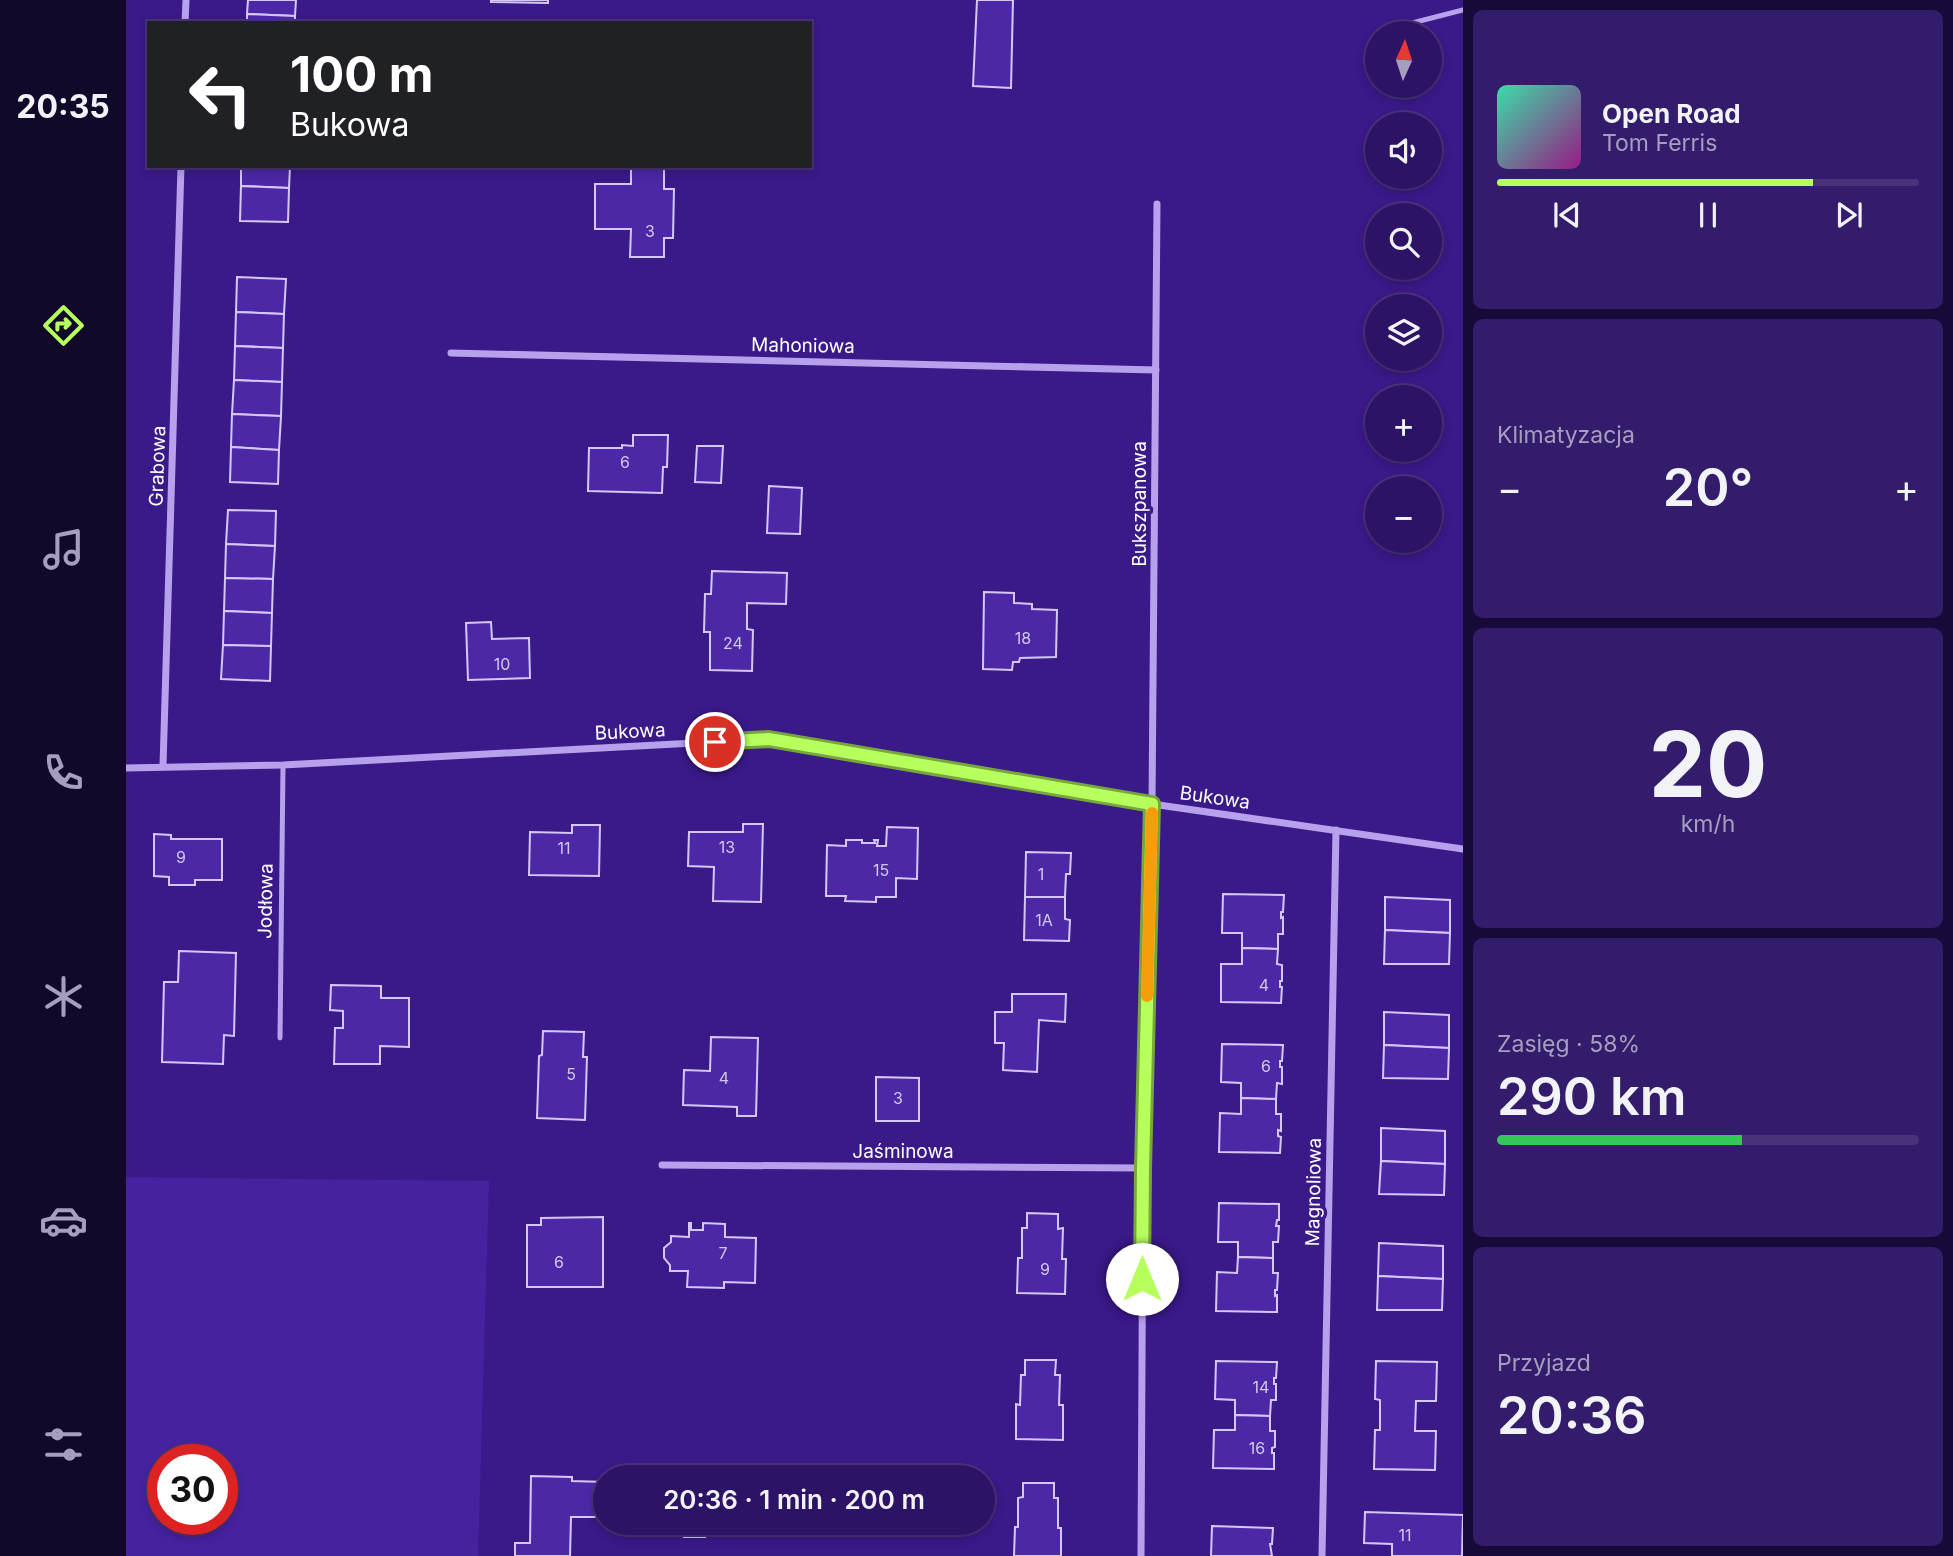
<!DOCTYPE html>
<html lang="pl">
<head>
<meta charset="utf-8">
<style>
	:root { --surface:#2c1366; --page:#341c6c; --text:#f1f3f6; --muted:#a69ebf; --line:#48327a; --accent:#b7ff5d }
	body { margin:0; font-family:Inter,sans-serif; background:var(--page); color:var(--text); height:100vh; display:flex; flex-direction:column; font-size:26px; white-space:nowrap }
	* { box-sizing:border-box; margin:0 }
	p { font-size:23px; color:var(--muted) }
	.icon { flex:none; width:38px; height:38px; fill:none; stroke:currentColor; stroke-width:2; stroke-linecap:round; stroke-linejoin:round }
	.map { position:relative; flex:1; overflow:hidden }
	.sheet { display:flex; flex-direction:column; gap:10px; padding:10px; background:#180a38; width:490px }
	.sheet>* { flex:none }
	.hud { position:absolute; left:21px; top:21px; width:665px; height:147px; border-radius:0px; box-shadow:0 4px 10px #0003,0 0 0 2px var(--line); background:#202124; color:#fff; overflow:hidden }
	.needle { width:46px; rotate:3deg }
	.buttons { position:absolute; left:1239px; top:21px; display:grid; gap:14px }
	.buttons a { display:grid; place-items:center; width:77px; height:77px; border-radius:50%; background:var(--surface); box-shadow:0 4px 10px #0003,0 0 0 2px var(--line); font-size:35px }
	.speed { position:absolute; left:21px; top:1444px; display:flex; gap:14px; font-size:35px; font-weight:700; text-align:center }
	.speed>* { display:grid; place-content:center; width:91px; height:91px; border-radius:50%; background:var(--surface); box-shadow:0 4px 10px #0003,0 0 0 2px var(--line); line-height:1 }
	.speed .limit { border:10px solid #d22; background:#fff; color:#111 }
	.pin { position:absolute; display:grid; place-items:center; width:60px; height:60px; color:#fff; margin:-30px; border:4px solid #fff; border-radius:50%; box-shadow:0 2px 7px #0007 }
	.me { position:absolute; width:77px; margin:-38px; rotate:0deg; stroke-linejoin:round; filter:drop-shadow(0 0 5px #0008) }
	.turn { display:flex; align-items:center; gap:24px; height:147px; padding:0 28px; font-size:32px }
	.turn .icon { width:91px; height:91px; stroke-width:2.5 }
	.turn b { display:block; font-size:49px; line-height:60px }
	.big { font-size:52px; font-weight:600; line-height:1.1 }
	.sheet .card { flex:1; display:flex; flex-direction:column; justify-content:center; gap:10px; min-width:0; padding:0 24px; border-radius:10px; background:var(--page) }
	.sheet .dial { align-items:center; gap:0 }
	.dial b { font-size:91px; line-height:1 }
	.song { display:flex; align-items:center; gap:21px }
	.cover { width:84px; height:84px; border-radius:10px; background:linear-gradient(135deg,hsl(160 70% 55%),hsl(310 70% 35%)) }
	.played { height:7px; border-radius:4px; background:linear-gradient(90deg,var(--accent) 75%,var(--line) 75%) }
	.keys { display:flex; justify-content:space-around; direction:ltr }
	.heat { display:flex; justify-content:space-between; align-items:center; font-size:38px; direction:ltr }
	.charge { height:10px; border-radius:5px; background:linear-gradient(90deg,#34c759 58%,var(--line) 0) }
	.trip { position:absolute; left:467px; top:1465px; width:402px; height:70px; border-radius:35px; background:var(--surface); box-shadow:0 4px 10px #0003,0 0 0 2px var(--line); font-weight:600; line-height:70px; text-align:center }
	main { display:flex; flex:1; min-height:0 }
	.tab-bar { display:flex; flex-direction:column; width:126px; justify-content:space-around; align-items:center; background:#120829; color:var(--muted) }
	.tab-bar .icon { width:49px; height:49px }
	.tab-bar .active { color:var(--accent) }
	.tab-bar b { font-size:32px; color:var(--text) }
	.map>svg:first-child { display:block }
	.green { fill:#4622a1; fill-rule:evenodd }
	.building { fill:#4c28a7; stroke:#d5c7f9; stroke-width:2 }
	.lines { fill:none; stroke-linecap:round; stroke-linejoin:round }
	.service { stroke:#b7a1ed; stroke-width:5 }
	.minor { stroke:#b7a1ed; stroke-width:7 }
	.route-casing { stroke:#77a63c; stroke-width:18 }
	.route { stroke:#b7ff5d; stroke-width:12 }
	.slow { stroke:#f59e0b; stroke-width:12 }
	.labels { text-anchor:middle; stroke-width:7; stroke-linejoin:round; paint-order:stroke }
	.number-label { font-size:16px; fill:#d2c9e9 }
	.street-label { font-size:19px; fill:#fff; stroke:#3a1988 }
</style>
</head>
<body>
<main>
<nav class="tab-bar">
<b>20:35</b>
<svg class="icon active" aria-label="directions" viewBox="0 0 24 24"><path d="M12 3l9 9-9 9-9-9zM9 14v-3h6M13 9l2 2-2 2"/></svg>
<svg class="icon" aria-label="music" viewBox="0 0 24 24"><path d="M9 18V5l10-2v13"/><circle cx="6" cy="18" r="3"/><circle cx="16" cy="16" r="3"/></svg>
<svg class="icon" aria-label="phone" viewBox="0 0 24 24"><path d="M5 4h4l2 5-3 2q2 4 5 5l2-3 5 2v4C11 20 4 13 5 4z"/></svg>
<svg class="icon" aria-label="climate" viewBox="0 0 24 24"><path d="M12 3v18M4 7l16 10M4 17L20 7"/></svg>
<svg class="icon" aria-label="car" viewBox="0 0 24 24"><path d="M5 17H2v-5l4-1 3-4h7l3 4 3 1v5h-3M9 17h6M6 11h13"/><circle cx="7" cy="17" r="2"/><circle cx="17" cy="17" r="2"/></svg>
<svg class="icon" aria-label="filters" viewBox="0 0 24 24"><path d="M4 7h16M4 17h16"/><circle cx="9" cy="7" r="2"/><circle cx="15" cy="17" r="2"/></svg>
</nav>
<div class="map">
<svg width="1337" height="1556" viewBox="0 0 1337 1556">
	<rect width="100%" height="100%" fill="#3a1988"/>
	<path class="green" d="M 0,1177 L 363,1181 L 352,1556 L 0,1556 ZM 37,1460 L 96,1460 L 96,1519 L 37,1519 Z"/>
	<g class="building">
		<path d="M 122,0 L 170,0 L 169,16 L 121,14 Z"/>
		<path d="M 365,0 L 422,0 L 422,3 L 365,2 Z"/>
		<path d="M 851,0 L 887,0 L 885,88 L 847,86 Z"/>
		<path d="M 121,14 L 169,16 L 169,23 L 121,23 Z"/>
		<path d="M 115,166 L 164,166 L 163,188 L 115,186 Z"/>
		<path d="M 505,166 L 538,166 L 538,189 L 548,189 L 547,238 L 538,238 L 538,257 L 504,257 L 505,229 L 469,229 L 469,184 L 505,184 Z"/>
		<path d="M 115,186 L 163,188 L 162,222 L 114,221 Z"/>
		<path d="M 111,277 L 160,279 L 158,314 L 110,312 Z"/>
		<path d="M 110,312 L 158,314 L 157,348 L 109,346 Z"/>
		<path d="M 109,346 L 157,348 L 156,382 L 108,380 Z"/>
		<path d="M 108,380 L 156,382 L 155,416 L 106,414 Z"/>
		<path d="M 106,414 L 155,416 L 153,450 L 105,447 Z"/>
		<path d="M 507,435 L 542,435 L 541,467 L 537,467 L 536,493 L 462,491 L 463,448 L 496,448 L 496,445 L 507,446 Z"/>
		<path d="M 571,446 L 597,446 L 595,483 L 569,482 Z"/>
		<path d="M 105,447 L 153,450 L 152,484 L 104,482 Z"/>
		<path d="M 643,486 L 676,488 L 674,534 L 641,533 Z"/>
		<path d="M 102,510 L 150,511 L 149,546 L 100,544 Z"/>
		<path d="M 100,544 L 149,546 L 147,579 L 99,578 Z"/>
		<path d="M 586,571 L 661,573 L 660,604 L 621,603 L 621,629 L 627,630 L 626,671 L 584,670 L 584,632 L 578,632 L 579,594 L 585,594 Z"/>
		<path d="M 99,578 L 147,579 L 146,613 L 98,611 Z"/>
		<path d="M 858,592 L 888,593 L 888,603 L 906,604 L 906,609 L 931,610 L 930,657 L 894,658 L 893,662 L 887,662 L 886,670 L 857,669 Z"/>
		<path d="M 98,611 L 146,613 L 145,646 L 97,645 Z"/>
		<path d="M 365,622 L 366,639 L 403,638 L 404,678 L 342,680 L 340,623 Z"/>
		<path d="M 97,645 L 145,646 L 144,681 L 95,679 Z"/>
		<path d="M 617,824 L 637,824 L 635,902 L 587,901 L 588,867 L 562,866 L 563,832 L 617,832 Z"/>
		<path d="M 446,825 L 474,825 L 473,876 L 403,875 L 404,832 L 446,833 Z"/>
		<path d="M 761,827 L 792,828 L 791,879 L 770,878 L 770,897 L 750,897 L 750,902 L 719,901 L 720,896 L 700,896 L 701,845 L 720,846 L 720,840 L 736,840 L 736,843 L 749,843 L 748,840 L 752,840 L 751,846 L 760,846 Z"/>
		<path d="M 28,834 L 45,835 L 45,839 L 96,839 L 96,880 L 69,880 L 69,885 L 43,885 L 43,877 L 28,876 Z"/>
		<path d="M 900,852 L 945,853 L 944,874 L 940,874 L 939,897 L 899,897 Z"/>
		<path d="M 1097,894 L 1158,895 L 1157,912 L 1155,912 L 1155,918 L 1157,917 L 1157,934 L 1152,934 L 1152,949 L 1116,948 L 1116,933 L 1096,933 Z"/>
		<path d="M 899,897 L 939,897 L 939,919 L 944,920 L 943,941 L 898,940 Z"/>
		<path d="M 1259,897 L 1324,900 L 1324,933 L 1259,930 Z"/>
		<path d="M 1259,930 L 1324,933 L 1323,964 L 1258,964 Z"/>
		<path d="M 1116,948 L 1152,949 L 1151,964 L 1156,965 L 1156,981 L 1154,981 L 1154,987 L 1156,987 L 1155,1003 L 1095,1002 L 1095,964 L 1116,964 Z"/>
		<path d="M 53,951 L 110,953 L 108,1036 L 98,1035 L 97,1064 L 36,1062 L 38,982 L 52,982 Z"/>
		<path d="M 205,985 L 255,986 L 255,998 L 283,998 L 283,1047 L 254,1046 L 254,1064 L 208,1064 L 209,1028 L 217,1028 L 217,1011 L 204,1010 Z"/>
		<path d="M 886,994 L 940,994 L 939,1022 L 913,1020 L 911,1072 L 877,1070 L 878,1043 L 869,1043 L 869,1012 L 886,1012 Z"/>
		<path d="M 1258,1012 L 1323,1015 L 1323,1048 L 1258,1045 Z"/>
		<path d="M 417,1031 L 458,1032 L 457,1057 L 461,1057 L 459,1120 L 411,1118 L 413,1056 L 416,1055 Z"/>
		<path d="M 585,1037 L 632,1038 L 630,1116 L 611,1116 L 611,1107 L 557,1105 L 558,1070 L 584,1071 Z"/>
		<path d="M 1096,1044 L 1157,1045 L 1156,1061 L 1154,1061 L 1154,1067 L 1156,1067 L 1156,1084 L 1151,1083 L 1150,1099 L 1115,1098 L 1115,1083 L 1095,1082 Z"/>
		<path d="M 1258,1045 L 1323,1048 L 1322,1079 L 1257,1078 Z"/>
		<path d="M 750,1077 L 793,1078 L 793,1121 L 750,1121 Z"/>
		<path d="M 1115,1098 L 1150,1099 L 1150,1114 L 1155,1114 L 1155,1131 L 1152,1130 L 1152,1136 L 1155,1137 L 1154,1153 L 1093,1152 L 1094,1113 L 1115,1114 Z"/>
		<path d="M 1255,1128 L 1319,1131 L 1319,1164 L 1255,1161 Z"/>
		<path d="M 1255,1161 L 1319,1164 L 1318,1195 L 1253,1194 Z"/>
		<path d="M 1093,1203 L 1153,1204 L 1153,1220 L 1151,1220 L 1150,1226 L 1153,1226 L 1152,1242 L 1147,1242 L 1147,1258 L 1112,1257 L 1112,1242 L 1092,1242 Z"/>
		<path d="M 901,1213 L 932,1214 L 932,1229 L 937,1228 L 936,1259 L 940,1259 L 939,1294 L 891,1293 L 892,1258 L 896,1258 L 896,1228 L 901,1228 Z"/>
		<path d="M 477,1217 L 477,1287 L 401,1287 L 401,1225 L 415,1225 L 415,1218 Z"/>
		<path d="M 563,1223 L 565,1223 L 565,1230 L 577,1230 L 577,1223 L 599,1224 L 599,1237 L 630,1238 L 629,1283 L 598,1282 L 598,1288 L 561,1287 L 562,1271 L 544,1271 L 544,1265 L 538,1258 L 538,1248 L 545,1242 L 545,1236 L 563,1237 Z"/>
		<path d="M 1253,1243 L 1317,1246 L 1317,1279 L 1252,1276 Z"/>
		<path d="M 1112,1257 L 1147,1258 L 1147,1273 L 1152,1273 L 1151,1290 L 1149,1290 L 1149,1296 L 1151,1295 L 1151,1312 L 1090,1311 L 1091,1272 L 1111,1273 Z"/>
		<path d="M 1252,1276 L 1317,1279 L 1316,1310 L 1251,1310 Z"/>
		<path d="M 899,1360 L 930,1360 L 929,1375 L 934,1375 L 933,1405 L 937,1405 L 937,1440 L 890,1439 L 890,1404 L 894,1405 L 895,1375 L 899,1375 Z"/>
		<path d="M 1090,1361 L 1151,1362 L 1150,1378 L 1148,1378 L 1148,1384 L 1150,1384 L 1150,1400 L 1145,1400 L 1144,1416 L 1109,1415 L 1109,1400 L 1089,1399 Z"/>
		<path d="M 1250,1361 L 1311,1362 L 1310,1401 L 1290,1401 L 1289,1431 L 1310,1431 L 1309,1470 L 1248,1469 L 1249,1430 L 1254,1430 L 1254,1400 L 1249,1399 Z"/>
		<path d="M 1109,1415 L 1144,1416 L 1144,1431 L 1149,1431 L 1149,1447 L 1146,1448 L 1146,1453 L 1148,1453 L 1148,1469 L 1087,1468 L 1088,1430 L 1109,1430 Z"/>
		<path d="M 405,1476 L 446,1477 L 446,1481 L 480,1482 L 480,1517 L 445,1517 L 444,1556 L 389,1556 L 389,1543 L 404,1543 Z"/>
		<path d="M 897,1483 L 928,1483 L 928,1498 L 932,1498 L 932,1528 L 935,1528 L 935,1556 L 888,1556 L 889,1527 L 892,1527 L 892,1498 L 897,1497 Z"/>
		<path d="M 1239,1512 L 1337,1515 L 1336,1556 L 1266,1556 L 1266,1544 L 1238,1543 Z"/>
		<path d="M 558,1522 L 622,1522 L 622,1532 L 579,1532 L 579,1537 L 558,1537 Z"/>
		<path d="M 1086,1526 L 1147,1528 L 1146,1544 L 1144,1544 L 1146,1556 L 1085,1556 Z"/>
	</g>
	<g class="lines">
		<g class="service">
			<path d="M 1255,31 L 1337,10"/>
			<path d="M 154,1038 L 157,765"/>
		</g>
		<g class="minor">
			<path d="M 59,23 L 60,0"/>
			<path d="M 325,353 L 1030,370"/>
			<path d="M 37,766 L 55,166"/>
			<path d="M 0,768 L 157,765 L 643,739 L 1026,804 L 1337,849"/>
			<path d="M 536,1165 L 1017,1168"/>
			<path d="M 1015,1556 L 1017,1168 L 1026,804 L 1031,204"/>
			<path d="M 1196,1556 L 1210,830"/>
		</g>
	</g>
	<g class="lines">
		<defs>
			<path id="route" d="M 589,742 L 643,739 L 1026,804 L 1017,1168 L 1016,1279"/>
		</defs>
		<use href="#route" class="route-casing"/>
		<use href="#route" class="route"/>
		<path class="slow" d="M 1021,996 L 1026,813"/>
	</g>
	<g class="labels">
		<g class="number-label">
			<text x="524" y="237">3</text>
			<text x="499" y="468">6</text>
			<text x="897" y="644">18</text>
			<text x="607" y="649">24</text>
			<text x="376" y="670">10</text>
			<text x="601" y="853">13</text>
			<text x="438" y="854">11</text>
			<text x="55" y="863">9</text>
			<text x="755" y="876">15</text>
			<text x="915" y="880">1</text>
			<text x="918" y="926">1A</text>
			<text x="1138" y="991">4</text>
			<text x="1140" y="1072">6</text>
			<text x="445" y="1080">5</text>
			<text x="598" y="1084">4</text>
			<text x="772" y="1104">3</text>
			<text x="597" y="1259">7</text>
			<text x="433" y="1268">6</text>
			<text x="919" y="1275">9</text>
			<text x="1135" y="1393">14</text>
			<text x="1131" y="1454">16</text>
			<text x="1279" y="1541">11</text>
		</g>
		<g class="street-label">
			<text transform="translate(677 345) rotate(1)" y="7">Mahoniowa</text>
			<text transform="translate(31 466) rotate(-88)" y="7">Grabowa</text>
			<text transform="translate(1013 504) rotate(-90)" y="7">Bukszpanowa</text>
			<text transform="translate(504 731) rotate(-3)" y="7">Bukowa</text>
			<text transform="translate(1089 797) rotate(8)" y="7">Bukowa</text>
			<text transform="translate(139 901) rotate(-89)" y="7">Jodłowa</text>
			<text x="777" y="1158">Jaśminowa</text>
			<text transform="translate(1187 1192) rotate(-89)" y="7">Magnoliowa</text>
		</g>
	</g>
</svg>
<div class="buttons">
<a><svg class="needle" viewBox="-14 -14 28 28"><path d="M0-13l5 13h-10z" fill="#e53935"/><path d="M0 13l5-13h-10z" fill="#a69ebf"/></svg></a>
<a><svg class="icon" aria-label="sound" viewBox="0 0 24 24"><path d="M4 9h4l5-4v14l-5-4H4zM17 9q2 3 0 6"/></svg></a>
<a><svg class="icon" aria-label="search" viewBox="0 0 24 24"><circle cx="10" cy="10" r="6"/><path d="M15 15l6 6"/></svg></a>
<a><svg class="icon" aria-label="layers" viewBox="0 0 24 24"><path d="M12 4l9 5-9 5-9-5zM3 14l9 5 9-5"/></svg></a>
<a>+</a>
<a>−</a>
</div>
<div class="speed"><div class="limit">30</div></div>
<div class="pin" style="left:589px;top:742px;background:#d93025"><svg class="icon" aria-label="arrive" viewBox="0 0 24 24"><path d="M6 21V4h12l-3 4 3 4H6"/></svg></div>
<svg class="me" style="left:1016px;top:1279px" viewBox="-20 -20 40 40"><circle r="19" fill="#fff"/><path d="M0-13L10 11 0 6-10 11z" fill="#b7ff5d"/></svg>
<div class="trip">20:36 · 1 min · 200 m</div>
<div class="hud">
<div class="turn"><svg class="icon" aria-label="left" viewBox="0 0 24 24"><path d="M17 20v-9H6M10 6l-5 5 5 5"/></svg><div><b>100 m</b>Bukowa</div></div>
</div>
</div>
<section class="sheet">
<div class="card">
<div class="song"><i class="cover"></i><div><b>Open Road</b><p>Tom Ferris</p></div></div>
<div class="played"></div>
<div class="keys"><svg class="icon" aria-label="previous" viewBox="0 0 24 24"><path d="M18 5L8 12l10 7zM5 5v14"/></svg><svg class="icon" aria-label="pause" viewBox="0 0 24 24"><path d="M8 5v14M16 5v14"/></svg><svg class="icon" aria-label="next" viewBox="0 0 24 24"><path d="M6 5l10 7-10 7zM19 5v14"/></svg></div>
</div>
<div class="card"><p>Klimatyzacja</p>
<div class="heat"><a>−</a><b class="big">20°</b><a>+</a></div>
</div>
<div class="card dial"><b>20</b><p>km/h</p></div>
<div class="card"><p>Zasięg · 58%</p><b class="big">290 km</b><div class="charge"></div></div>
<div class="card"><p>Przyjazd</p><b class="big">20:36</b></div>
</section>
</main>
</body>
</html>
